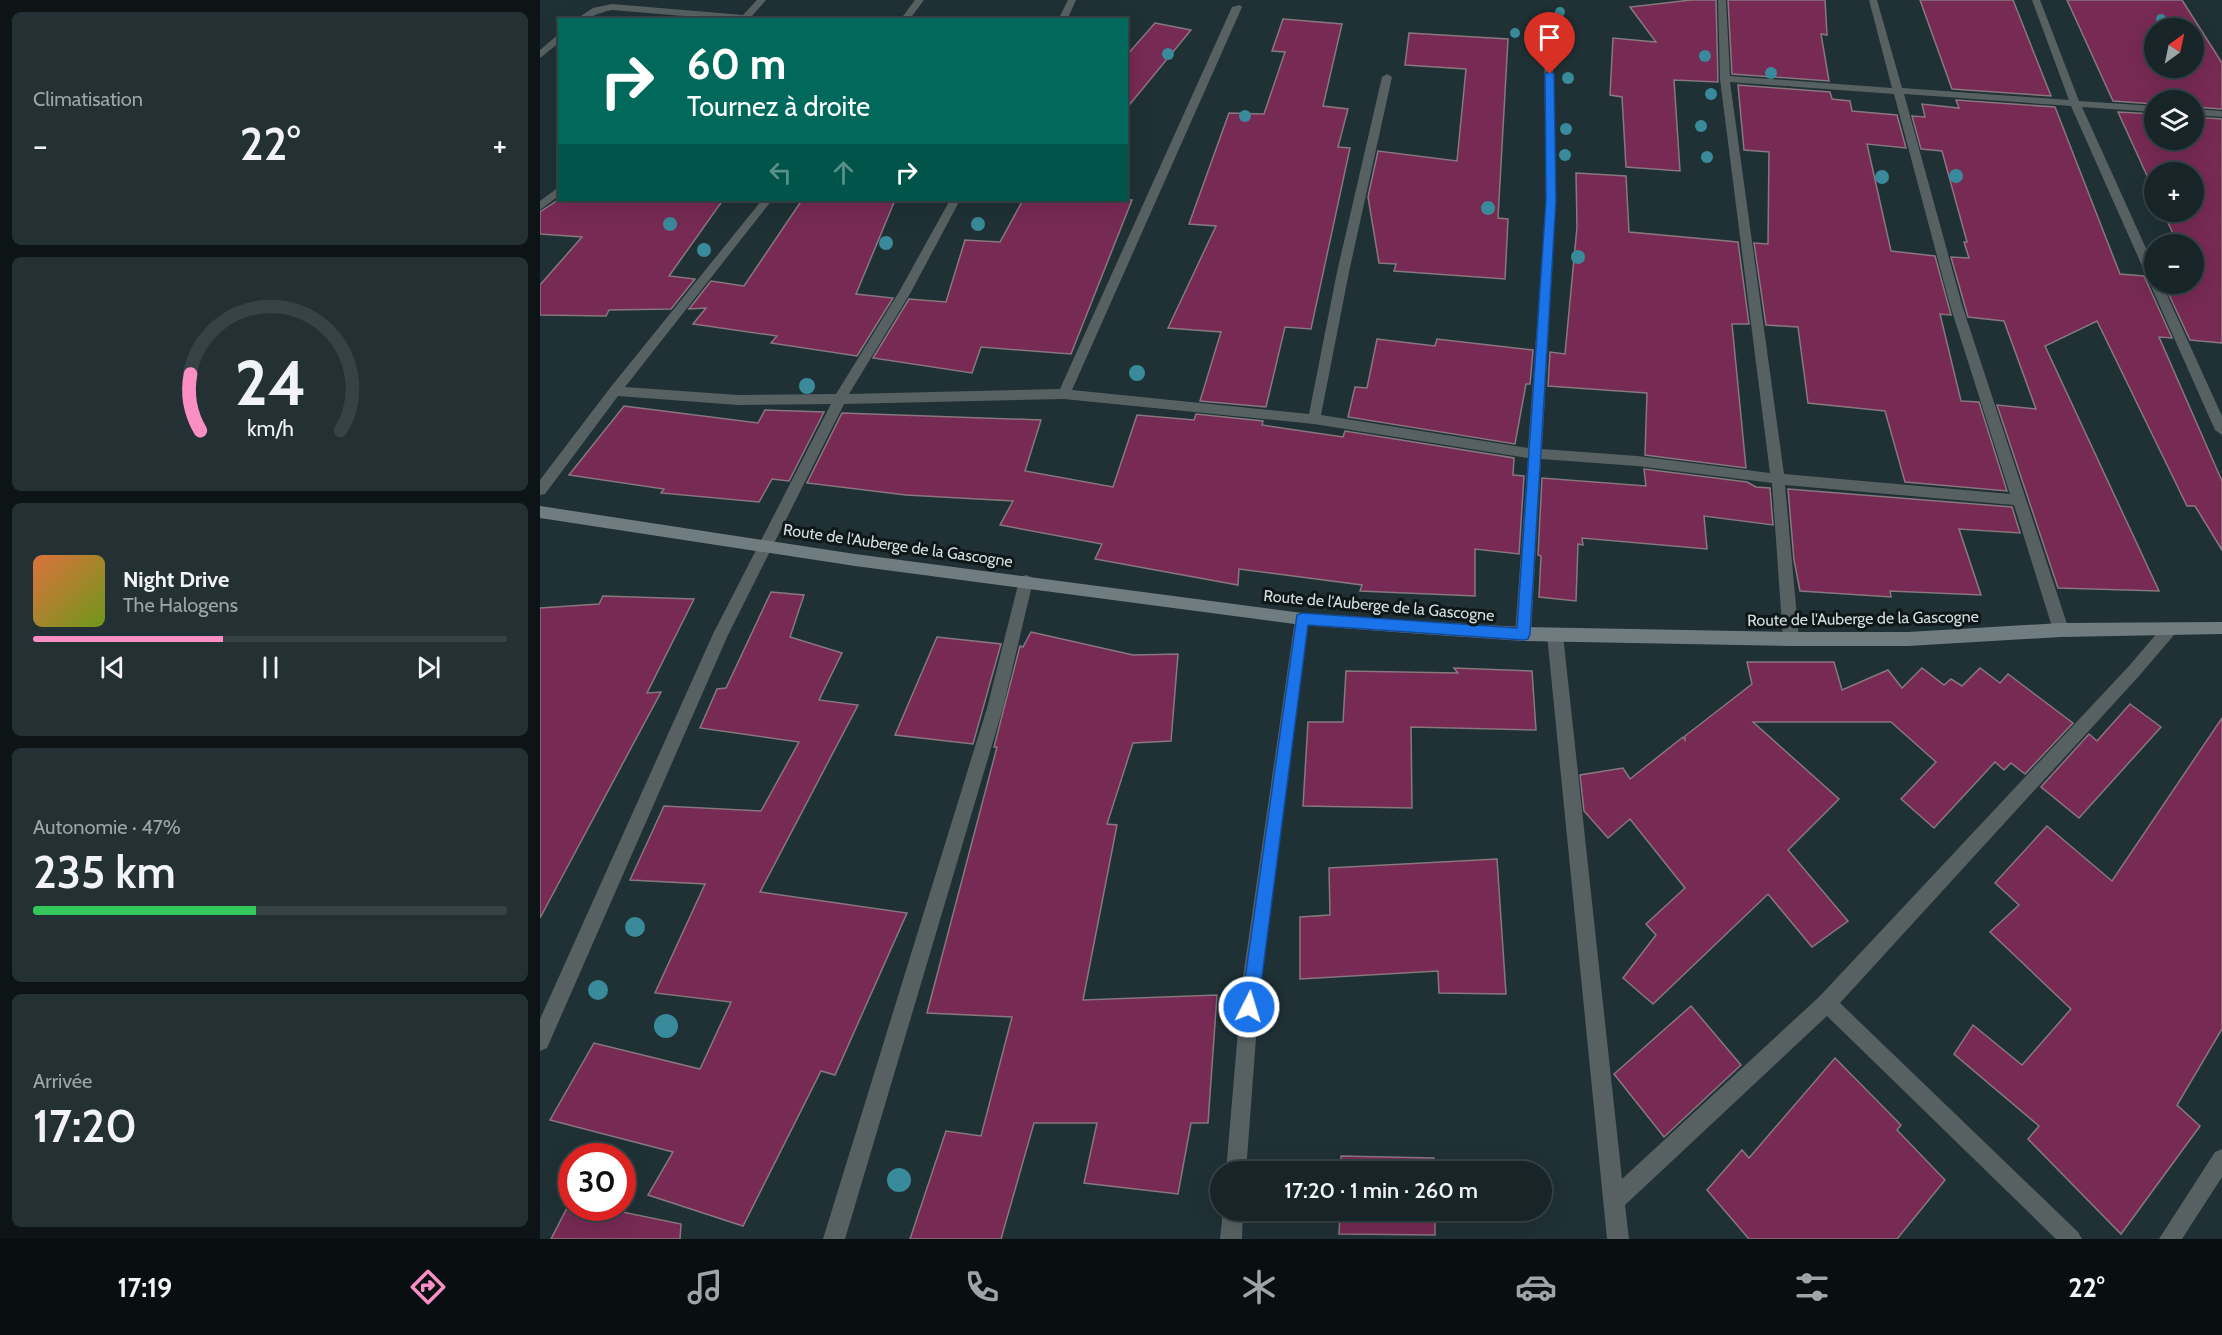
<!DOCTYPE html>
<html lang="fr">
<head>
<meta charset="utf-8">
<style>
	:root { --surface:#172528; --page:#243134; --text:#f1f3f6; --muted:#9ea5a8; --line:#364245; --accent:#fb8fc5 }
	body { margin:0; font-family:Cabin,sans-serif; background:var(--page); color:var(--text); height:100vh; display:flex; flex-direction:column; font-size:22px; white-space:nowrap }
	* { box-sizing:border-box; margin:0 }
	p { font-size:20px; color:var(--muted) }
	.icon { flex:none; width:33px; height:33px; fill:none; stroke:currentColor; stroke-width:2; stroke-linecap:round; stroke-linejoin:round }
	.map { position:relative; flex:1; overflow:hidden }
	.side { display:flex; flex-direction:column; gap:12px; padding:12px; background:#0d1416; width:540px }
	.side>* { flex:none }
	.hud { position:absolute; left:18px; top:18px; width:570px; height:183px; border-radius:0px; box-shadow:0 6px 24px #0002,0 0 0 2px var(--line); background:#00695c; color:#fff; overflow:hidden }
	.needle { width:39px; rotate:33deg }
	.tools { position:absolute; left:1604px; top:18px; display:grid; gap:12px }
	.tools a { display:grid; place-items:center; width:60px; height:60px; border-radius:50%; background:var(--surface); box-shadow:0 6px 24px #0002,0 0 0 2px var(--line); font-size:30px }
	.speed { position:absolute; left:18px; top:1143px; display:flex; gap:12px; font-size:30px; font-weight:700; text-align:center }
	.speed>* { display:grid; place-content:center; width:78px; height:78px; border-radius:50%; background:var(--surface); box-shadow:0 6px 24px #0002,0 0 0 2px var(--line); line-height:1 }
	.speed .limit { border:9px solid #d22; background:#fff; color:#111 }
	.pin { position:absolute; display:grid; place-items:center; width:51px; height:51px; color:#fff; margin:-62px -26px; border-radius:50% 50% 50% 0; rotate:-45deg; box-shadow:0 0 6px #0007 }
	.pin .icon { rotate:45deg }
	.me { position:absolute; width:66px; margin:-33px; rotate:5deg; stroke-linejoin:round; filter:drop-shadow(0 0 4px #0008) }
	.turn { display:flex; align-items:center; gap:21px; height:126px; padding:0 30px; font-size:27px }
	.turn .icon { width:78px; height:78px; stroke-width:2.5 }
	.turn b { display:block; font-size:42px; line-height:51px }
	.lanes { display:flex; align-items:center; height:57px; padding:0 30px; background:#0003; justify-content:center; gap:30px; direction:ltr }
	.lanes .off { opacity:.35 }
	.big { font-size:45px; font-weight:600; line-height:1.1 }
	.side .tile { flex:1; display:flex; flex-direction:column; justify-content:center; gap:9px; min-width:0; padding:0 21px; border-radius:9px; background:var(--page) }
	.side .dial { align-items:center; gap:0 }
	.dial svg { height:156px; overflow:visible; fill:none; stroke:var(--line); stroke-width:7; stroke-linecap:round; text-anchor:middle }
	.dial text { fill:var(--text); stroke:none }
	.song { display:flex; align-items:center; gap:18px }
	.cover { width:72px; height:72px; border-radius:9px; background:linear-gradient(135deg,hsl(20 70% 55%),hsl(80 70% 35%)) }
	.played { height:6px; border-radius:3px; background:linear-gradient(90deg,var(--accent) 40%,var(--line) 40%) }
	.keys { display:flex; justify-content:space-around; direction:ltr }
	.heat { display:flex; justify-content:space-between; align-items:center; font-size:33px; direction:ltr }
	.charge { height:9px; border-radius:4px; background:linear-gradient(90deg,#34c759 47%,var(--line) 0) }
	.trip { position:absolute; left:670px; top:1161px; width:342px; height:60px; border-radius:30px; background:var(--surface); box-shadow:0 6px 24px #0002,0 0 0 2px var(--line); font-weight:600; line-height:60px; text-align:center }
	.tabs { display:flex; height:96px; justify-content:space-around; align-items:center; background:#090f10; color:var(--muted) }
	.tabs .icon { width:42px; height:42px }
	.tabs .selected { color:var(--accent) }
	.tabs b { font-size:27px; color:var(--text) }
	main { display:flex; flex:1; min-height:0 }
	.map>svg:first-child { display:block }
	.building { fill:#772a54; stroke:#88777e; stroke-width:1.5; fill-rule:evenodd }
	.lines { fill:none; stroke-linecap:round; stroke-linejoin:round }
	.street { fill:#586162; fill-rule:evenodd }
	.secondary { fill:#707d80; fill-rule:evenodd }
	.tree { fill:#398a9a }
	.route { fill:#1a73e8; stroke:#114b97; stroke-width:1.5 }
	.labels { text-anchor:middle; stroke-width:6; stroke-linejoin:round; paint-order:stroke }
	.street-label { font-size:16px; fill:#d4dfe1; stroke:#101719 }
</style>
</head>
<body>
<main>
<section class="side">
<div class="tile"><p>Climatisation</p>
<div class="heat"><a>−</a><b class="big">22°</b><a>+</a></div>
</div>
<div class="tile dial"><svg viewBox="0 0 100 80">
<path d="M14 69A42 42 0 1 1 86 69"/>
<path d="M14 69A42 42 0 0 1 9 40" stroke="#fb8fc5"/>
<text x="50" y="56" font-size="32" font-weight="700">24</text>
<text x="50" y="72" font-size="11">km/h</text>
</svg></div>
<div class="tile">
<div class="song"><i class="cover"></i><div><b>Night Drive</b><p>The Halogens</p></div></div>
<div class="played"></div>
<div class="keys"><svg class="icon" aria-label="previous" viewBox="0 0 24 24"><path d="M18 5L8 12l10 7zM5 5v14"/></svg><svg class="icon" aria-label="pause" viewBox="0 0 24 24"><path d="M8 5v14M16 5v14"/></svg><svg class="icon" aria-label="next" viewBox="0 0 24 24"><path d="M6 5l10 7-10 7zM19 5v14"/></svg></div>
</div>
<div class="tile"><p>Autonomie · 47%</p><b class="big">235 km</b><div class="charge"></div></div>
<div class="tile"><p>Arrivée</p><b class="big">17:20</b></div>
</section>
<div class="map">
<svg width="1682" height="1239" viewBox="0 0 1682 1239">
	<rect width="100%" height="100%" fill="#1f3135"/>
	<g class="building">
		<path d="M 1151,0 L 1176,0 L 1178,82 L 1134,80 L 1140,171 L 1086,167 L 1082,97 L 1070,95 L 1073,38 L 1116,42 L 1090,7 Z"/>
		<path d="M 1188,0 L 1285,0 L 1287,35 L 1281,34 L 1289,81 L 1192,74 Z"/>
		<path d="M 1380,0 L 1473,0 L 1511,96 L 1412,89 Z"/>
		<path d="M 1527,0 L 1642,0 L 1682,63 L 1682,109 L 1653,107 L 1653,100 L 1614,100 L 1614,104 L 1573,101 ZM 1614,28 L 1653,28 L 1653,68 L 1614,68 Z"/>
		<path d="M 743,19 L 802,24 L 783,106 L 808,109 L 798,147 L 810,148 L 771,329 L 745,327 L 726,407 L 660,401 L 681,332 L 628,328 L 676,226 L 649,224 L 689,113 L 724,114 L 745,52 L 732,51 Z"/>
		<path d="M 615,23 L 651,30 L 586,109 L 586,56 Z"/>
		<path d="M 869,33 L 968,39 L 958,218 L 968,219 L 965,279 L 854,271 L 856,264 L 839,263 L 828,197 L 838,151 L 917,161 L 926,69 L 865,65 Z"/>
		<path d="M 1198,85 L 1290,92 L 1292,99 L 1310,101 L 1312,111 L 1357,115 L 1366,148 L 1327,144 L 1351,251 L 1395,256 L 1411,315 L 1400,314 L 1421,401 L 1439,402 L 1467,491 L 1365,482 L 1345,411 L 1268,403 L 1258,327 L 1226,325 L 1214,243 L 1228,244 L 1229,152 L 1204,150 Z"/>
		<path d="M 1416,100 L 1515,107 L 1580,274 L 1604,276 L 1632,338 L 1619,337 L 1682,481 L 1682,550 L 1655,506 L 1647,506 L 1557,321 L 1505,346 L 1619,591 L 1518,588 L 1457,405 L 1496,409 L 1464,321 L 1428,317 L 1411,257 L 1429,258 L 1424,242 L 1427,242 L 1402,151 L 1381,149 L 1372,116 L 1385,117 L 1382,104 L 1419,108 Z"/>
		<path d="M 1578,112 L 1614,114 L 1614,140 L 1653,140 L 1653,117 L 1682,119 L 1682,343 L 1650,340 L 1624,284 L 1653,284 L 1655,281 L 1653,244 L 1638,244 L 1623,212 L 1653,212 L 1653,172 L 1614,172 L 1614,191 Z"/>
		<path d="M 1036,173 L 1086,176 L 1089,232 L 1198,242 L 1209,324 L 1192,324 L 1206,468 L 1105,455 L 1107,393 L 1008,386 L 1010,352 L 1025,354 L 1037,227 Z"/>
		<path d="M 18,200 L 183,200 L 129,276 L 155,279 L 131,309 L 69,310 L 66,316 L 0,315 L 0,285 L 42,237 L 0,234 L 0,212 Z"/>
		<path d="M 262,200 L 355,200 L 316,294 L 353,298 L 317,356 L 231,343 L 237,336 L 153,324 L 166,308 L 149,309 L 171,281 L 204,286 Z"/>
		<path d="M 483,200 L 592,200 L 531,354 L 441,347 L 432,373 L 333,358 L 369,299 L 406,302 L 425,240 L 460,242 Z"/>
		<path d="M 837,339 L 895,346 L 897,339 L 993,350 L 990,384 L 986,384 L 975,444 L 808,417 L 815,387 L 827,388 Z"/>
		<path d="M 84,406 L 218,423 L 225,410 L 284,412 L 249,481 L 232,479 L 219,502 L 121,493 L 124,489 L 29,475 Z"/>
		<path d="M 302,413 L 501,420 L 485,471 L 573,487 L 597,415 L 654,420 L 656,414 L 723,421 L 722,425 L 803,437 L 805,431 L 974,458 L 973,475 L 984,476 L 979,554 L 935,549 L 935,596 L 820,591 L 822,585 L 699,569 L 698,585 L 555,559 L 562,544 L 460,525 L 473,501 L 366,495 L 267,483 Z"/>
		<path d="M 1104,469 L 1207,482 L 1216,487 L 1230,488 L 1233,525 L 1164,516 L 1167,549 L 1042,538 L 1043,545 L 1038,544 L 1036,601 L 999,597 L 1001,556 L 998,555 L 1002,478 L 1106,486 Z"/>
		<path d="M 1248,489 L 1472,507 L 1480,533 L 1419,529 L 1441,595 L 1350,591 L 1351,597 L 1260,591 L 1254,560 Z"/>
		<path d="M 231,592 L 264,595 L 250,637 L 302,653 L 279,700 L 318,705 L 220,892 L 367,913 L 295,1075 L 281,1071 L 203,1226 L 108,1195 L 133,1152 L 10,1120 L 54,1043 L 160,1069 L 191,1002 L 115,993 L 165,884 L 90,880 L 124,806 L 221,811 L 259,742 L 160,728 L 177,689 L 186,688 Z"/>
		<path d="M 63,596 L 154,599 L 107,693 L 121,692 L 0,918 L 0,608 L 59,604 Z"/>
		<path d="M 491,632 L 593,655 L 638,654 L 631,741 L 593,743 L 567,824 L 577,825 L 543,1000 L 677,995 L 668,1123 L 651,1123 L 638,1194 L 544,1183 L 557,1123 L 494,1123 L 461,1239 L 370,1239 L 406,1131 L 441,1136 L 472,1017 L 387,1013 L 457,747 L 454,747 L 480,646 L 483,647 Z"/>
		<path d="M 397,637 L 461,644 L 433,744 L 355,735 Z"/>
		<path d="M 1207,662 L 1294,662 L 1302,690 L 1348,670 L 1362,688 L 1382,668 L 1404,685 L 1411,679 L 1422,686 L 1440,668 L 1460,683 L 1468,674 L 1533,723 L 1485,774 L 1471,763 L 1464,770 L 1455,762 L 1394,828 L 1361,799 L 1396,762 L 1351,722 L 1213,722 L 1299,799 L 1248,850 L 1308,921 L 1272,947 L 1228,894 L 1113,1004 L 1083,978 L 1116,935 L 1106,924 L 1145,888 L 1090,819 L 1068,838 L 1044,811 L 1040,775 L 1083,768 L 1090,779 L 1143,737 L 1145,740 L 1145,736 L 1212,684 Z"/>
		<path d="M 914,668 L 992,671 L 996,730 L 871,727 L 872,808 L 763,806 L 768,722 L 803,722 L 806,671 L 918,673 Z"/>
		<path d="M 1590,704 L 1621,727 L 1539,818 L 1501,787 L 1549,734 L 1557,741 Z"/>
		<path d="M 1682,718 L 1682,1029 L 1637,1105 L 1660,1126 L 1581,1234 L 1488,1139 L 1499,1126 L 1414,1054 L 1433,1025 L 1482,1065 L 1531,1009 L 1450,932 L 1479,905 L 1455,883 L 1507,826 L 1572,881 Z"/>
		<path d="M 957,859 L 966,994 L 899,993 L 898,971 L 760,979 L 760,917 L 790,915 L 789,868 Z"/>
		<path d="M 1151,1006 L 1201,1065 L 1124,1137 L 1074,1074 Z"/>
		<path d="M 1295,1058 L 1361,1125 L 1357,1130 L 1405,1180 L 1357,1239 L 1209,1239 L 1167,1190 L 1202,1150 L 1209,1158 Z"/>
		<path d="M 801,1156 L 894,1158 L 894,1172 L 801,1172 Z"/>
		<path d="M 27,1208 L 63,1208 L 141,1224 L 140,1239 L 11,1239 Z"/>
		<path d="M 800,1210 L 895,1210 L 895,1235 L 799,1234 Z"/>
	</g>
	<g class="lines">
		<g class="street">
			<path d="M 217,0 L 226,0 L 212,16 L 235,20 L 191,20 L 72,10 C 58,12 49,20 35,20 L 53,8 L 72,4 L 203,15 Z"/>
			<path d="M 375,0 L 384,0 L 369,20 L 360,20 Z"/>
			<path d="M 528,0 L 536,0 L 527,20 L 518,20 Z"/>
			<path d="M 1178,0 L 1186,0 L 1190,76 L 1352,88 L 1329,0 L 1337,0 L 1362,88 L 1529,100 L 1492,0 L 1500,0 L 1539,101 L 1614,106 L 1614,112 L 1542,107 L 1614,266 L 1614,284 L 1622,284 L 1682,416 L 1682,435 L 1675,430 L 1531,106 L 1364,94 L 1422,305 L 1529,630 L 1526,635 L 1521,637 L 1516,635 L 1513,630 L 1474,505 L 1245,485 L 1259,639 L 1256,644 L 1251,646 L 1246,644 L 1243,639 L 1232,483 L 1097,466 L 1001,459 L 991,634 L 988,639 L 983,641 L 978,639 L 975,634 L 988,458 L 774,424 L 524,399 L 304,404 L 188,635 L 7,1048 L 0,1051 L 0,1019 L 173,634 L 291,404 L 198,405 L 78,396 L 5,494 L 0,495 L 0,480 L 70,388 L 222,200 L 232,200 L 85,387 L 198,395 L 296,394 L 359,292 L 410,200 L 420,200 L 371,292 L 309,394 L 520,389 L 692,7 L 700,5 L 702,7 L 532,390 L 769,414 L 797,272 L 842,77 L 847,74 L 852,77 L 809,272 L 781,415 L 988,448 L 1006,200 L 1004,34 L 1012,32 L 1016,200 L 1002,449 L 1097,456 L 1230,473 L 1180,79 ZM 1190,82 L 1354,94 L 1410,305 L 1470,494 L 1244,474 Z"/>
			<path d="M 20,33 L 20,42 L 0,58 L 0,50 Z"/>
			<path d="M 1653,109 L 1682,111 L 1682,117 L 1653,115 Z"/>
			<path d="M 20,186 L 20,195 L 0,210 L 0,201 Z"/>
			<path d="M 486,575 L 491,577 L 493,581 L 463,708 L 305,1239 L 283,1239 L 447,708 L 479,581 L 481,577 Z"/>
			<path d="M 762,613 L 767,614 L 769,619 L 720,984 L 706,1172 L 686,1172 L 702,984 L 755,619 L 757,614 Z"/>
			<path d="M 1629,623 L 1634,625 L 1637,630 L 1634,635 L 1599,676 L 1300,1003 L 1538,1232 L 1542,1239 L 1516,1239 L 1287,1016 L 1085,1205 L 1089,1239 L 1067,1239 L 1007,635 L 1010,630 L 1015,628 L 1020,630 L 1023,635 L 1082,1179 L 1280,996 L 1589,666 L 1624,625 Z"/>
			<path d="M 1682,1149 L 1682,1177 L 1642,1239 L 1619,1239 L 1675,1152 Z"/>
			<path d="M 683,1210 L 703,1210 L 702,1239 L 680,1239 Z"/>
		</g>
		<path class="secondary" d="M 0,506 L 315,554 L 762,613 L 868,621 L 983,627 L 1251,632 L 1368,632 L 1521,623 L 1682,622 L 1682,634 L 1521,637 L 1368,646 L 1251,646 L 983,641 L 868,633 L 762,625 L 315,566 L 0,518 Z"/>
	</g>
	<g class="tree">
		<circle cx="1020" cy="12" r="5"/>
		<circle cx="1621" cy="19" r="5"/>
		<circle cx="975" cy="33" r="5"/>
		<circle cx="628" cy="54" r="6"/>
		<circle cx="1165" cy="56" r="6"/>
		<circle cx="1231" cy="73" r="6"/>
		<circle cx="1028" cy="78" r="6"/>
		<circle cx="1171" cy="94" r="6"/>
		<circle cx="705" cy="116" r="6"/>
		<circle cx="1161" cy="126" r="6"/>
		<circle cx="1026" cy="129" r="6"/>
		<circle cx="1025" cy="155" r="6"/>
		<circle cx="1167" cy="157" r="6"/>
		<circle cx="1416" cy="176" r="7"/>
		<circle cx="1342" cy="177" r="7"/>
		<circle cx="948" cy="208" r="7"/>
		<circle cx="130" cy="224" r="7"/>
		<circle cx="438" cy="224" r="7"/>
		<circle cx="346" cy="243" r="7"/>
		<circle cx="164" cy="250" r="7"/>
		<circle cx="1038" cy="257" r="7"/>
		<circle cx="597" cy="373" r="8"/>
		<circle cx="267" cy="386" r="8"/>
		<circle cx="95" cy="927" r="10"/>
		<circle cx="58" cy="990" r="10"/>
		<circle cx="126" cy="1026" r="12"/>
		<circle cx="359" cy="1180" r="12"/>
	</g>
	<path class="route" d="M 1010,71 L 1014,74 L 1016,200 L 990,634 L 988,639 L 983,640 L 768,625 L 718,1007 L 715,1013 L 709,1015 L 703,1013 L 701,1007 L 757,615 L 762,613 L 977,628 L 1006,200 L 1005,74 Z"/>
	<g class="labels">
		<g class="street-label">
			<text transform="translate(358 545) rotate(8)" y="6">Route de l'Auberge de la Gascogne</text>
			<text transform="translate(839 605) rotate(5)" y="6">Route de l'Auberge de la Gascogne</text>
			<text transform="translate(1323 618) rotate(-1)" y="6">Route de l'Auberge de la Gascogne</text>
		</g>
	</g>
</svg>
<div class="tools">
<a><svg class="needle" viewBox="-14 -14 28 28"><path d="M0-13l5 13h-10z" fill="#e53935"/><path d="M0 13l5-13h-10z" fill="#9ea5a8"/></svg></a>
<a><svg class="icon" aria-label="layers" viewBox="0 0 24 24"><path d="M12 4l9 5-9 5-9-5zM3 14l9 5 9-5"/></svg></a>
<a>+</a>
<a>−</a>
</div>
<div class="speed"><div class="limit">30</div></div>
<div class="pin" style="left:1010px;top:74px;background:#d93025"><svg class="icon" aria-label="arrive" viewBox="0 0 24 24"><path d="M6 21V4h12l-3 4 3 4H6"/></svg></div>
<svg class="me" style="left:709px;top:1007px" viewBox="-20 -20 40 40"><circle r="17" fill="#1a73e8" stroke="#fff" stroke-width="3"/><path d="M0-11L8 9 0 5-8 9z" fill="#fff"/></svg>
<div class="trip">17:20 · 1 min · 260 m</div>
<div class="hud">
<div class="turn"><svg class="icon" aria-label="right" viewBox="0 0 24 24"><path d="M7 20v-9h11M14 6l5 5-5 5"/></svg><div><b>60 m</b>Tournez à droite</div></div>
<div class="lanes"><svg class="icon off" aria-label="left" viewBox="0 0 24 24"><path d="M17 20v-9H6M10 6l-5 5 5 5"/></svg><svg class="icon off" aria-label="ahead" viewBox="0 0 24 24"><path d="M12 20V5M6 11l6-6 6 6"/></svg><svg class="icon" aria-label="right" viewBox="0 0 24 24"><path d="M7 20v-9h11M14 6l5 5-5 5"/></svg></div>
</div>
</div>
</main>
<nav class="tabs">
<b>17:19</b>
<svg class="icon selected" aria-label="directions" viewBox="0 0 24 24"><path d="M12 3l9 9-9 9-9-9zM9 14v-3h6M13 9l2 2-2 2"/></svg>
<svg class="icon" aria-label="music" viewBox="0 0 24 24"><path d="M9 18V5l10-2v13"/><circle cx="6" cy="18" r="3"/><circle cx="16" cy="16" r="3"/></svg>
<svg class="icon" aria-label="phone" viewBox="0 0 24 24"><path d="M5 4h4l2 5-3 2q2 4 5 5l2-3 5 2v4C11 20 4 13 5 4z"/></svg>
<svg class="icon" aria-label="climate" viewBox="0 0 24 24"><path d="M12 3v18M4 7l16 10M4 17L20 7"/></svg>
<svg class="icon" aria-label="car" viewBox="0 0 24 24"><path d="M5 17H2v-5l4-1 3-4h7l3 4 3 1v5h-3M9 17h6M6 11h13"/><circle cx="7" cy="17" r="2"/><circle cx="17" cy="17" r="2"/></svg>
<svg class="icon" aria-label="filters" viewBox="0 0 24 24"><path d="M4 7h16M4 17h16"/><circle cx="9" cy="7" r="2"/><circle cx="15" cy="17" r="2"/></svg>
<b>22°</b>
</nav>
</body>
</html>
